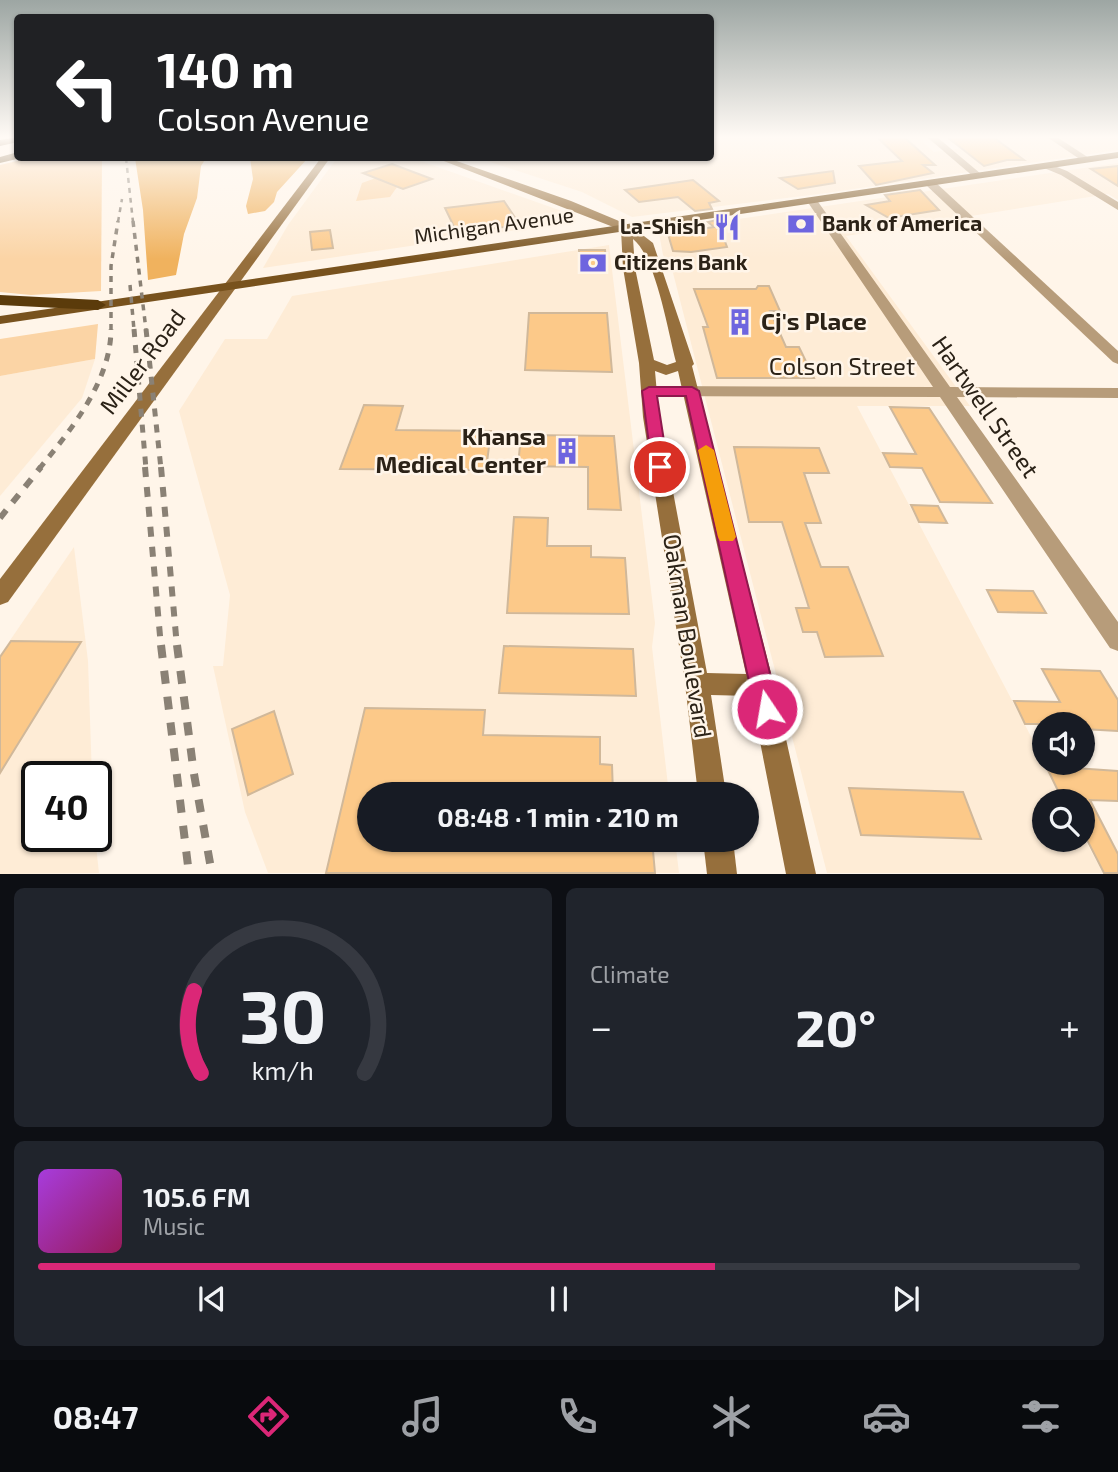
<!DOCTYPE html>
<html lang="en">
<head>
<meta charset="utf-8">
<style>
	:root { --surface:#171b24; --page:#20242c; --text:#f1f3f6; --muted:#9ea1a6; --line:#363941; --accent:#db2777 }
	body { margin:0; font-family:"Exo 2",sans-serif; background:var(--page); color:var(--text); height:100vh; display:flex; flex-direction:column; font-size:26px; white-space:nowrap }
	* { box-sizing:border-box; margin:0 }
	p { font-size:23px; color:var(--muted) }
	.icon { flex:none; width:38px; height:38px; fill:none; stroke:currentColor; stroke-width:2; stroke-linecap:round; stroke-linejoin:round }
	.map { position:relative; height:874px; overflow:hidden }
	.side { display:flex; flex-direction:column; gap:14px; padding:14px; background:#0d0f14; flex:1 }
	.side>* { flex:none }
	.guide { position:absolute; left:14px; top:14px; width:700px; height:147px; border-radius:7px; box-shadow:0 2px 5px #0004; background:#202124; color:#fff; overflow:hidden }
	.fabs { position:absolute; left:1032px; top:712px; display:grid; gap:14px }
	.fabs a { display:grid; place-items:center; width:63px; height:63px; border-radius:50%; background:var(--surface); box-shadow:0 2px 5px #0004; font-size:35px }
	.speed { position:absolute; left:21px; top:761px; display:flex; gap:14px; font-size:35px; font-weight:700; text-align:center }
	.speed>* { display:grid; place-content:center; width:91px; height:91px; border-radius:50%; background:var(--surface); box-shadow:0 2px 5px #0004; line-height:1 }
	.speed .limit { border:4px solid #111; border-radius:10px; background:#fff; color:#111 }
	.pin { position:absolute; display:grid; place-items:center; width:60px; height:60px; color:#fff; margin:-30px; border:4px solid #fff; border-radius:50%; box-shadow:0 2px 7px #0007 }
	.me { position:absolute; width:77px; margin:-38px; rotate:348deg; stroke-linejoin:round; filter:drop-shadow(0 0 5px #0008) }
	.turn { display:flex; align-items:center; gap:24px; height:147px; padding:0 28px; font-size:32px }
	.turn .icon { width:91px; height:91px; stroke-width:2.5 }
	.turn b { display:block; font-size:49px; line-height:60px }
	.big { font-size:52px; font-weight:700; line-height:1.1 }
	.side .card { flex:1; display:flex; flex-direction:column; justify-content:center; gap:10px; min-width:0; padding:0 24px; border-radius:10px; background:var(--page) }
	.side .dial { align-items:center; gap:0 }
	.dial svg { height:182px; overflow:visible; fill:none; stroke:var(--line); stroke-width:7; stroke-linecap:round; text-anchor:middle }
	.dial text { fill:var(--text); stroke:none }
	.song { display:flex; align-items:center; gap:21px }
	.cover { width:84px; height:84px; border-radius:10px; background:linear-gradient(135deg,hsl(280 70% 55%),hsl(330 70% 35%)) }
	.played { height:7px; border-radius:4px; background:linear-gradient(90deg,var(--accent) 65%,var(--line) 65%) }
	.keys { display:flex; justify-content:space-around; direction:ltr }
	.heat { display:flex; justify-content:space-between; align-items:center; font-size:38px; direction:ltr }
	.side .tiles { flex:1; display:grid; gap:14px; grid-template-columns:1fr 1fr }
	.card:last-child { grid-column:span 2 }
	.trip { position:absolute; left:357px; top:782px; width:402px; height:70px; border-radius:35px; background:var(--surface); box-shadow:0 2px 5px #0004; font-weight:700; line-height:70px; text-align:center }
	.menu { display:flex; height:112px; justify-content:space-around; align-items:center; background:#090b0e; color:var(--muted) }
	.menu .icon { width:49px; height:49px }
	.menu .current { color:var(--accent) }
	.menu b { font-size:32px; color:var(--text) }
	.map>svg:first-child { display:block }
	.built { fill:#feecd6 }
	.green { fill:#fbd4a5 }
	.forest { fill:#f0b25e }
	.building { fill:#fcc989; stroke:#d0b89a; stroke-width:2 }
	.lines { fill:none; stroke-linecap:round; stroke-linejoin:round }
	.street { fill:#b79c7a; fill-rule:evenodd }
	.secondary { fill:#966f3c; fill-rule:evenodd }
	.primary { fill:#78521d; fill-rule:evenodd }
	.highway { fill:#5b3b0b; fill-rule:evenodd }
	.rail-far4 { stroke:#8a8175; stroke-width:2.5; stroke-dasharray:5 5; stroke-linecap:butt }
	.rail-far3 { stroke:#8a8175; stroke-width:3.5; stroke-dasharray:6 6; stroke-linecap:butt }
	.rail-far2 { stroke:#8a8175; stroke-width:5; stroke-dasharray:8 8; stroke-linecap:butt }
	.rail-far1 { stroke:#8a8175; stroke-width:6; stroke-dasharray:10 10; stroke-linecap:butt }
	.rail { stroke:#8a8175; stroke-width:8; stroke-dasharray:13 13; stroke-linecap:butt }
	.route { fill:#db2777; stroke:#8e194d; stroke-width:2 }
	.slow { fill:#f59e0b }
	.labels { text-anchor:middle; stroke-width:5; stroke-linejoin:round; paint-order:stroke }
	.far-poi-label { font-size:21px; font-weight:bold; fill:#2b2217; stroke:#fff5e9; text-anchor:start }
	.far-street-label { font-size:21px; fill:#2b2217; stroke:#fff5e9 }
	.poi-label { font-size:24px; font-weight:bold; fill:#2b2217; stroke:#fff5e9; text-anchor:start }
	.street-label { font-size:24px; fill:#2b2217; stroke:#fff5e9 }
</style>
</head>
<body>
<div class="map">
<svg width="1118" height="874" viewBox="0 0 1118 874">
	<rect width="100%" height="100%" fill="#fff5e9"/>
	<g class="built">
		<path d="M 711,137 L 917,137 L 934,152 L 990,144 L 981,137 L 1118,137 L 1118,150 L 827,193 L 632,217 L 582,192 L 478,158 L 710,158 Z"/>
		<path d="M 337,158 L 412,158 L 576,216 L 570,222 L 263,268 L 288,225 Z"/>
		<path d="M 1118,163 L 1118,200 L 1108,194 L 846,236 L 970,406 L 857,406 L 1065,801 L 1045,802 L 1045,840 L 1083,840 L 1083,836 L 1103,873 L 827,873 L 672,269 L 663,255 L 659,233 L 670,229 Z"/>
		<path d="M 609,245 L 655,623 L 652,647 L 669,794 L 369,794 L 369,840 L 675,840 L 679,873 L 268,873 L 245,812 L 213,666 L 223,666 L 230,595 L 179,411 L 225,339 L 267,339 L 292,296 Z"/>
		<path d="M 95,359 L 82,398 L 0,496 L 0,376 Z"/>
		<path d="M 74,547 L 88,661 L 92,777 L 37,777 L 37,836 L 95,837 L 99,873 L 0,874 L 0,655 Z"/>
	</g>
	<g class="green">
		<path d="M 30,158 L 102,158 L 101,291 L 31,295 L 0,292 L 0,165 Z"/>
		<path d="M 376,178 L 397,187 L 390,197 L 356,201 L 362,183 Z"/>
		<path d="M 98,324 L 95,359 L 0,376 L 0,339 Z"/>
	</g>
	<g class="forest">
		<path d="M 135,158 L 206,158 L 201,166 L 197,198 L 184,234 L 176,275 L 148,280 L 143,210 Z"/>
		<path d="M 250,158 L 308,158 L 277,192 L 274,202 L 265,211 L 248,214 L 246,206 L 253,179 Z"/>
	</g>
	<g class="building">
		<path d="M 877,137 L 904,137 L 935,165 L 923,165 L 933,173 L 876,185 L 859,166 L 902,161 Z"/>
		<path d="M 947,137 L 993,137 L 1024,160 L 1007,160 L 984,166 Z"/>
		<path d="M 392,164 L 432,179 L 403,189 L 363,173 Z"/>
		<path d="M 1118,166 L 1118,186 L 1091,169 Z"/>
		<path d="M 833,171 L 835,183 L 798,189 L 780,178 Z"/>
		<path d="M 693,180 L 719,201 L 709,203 L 712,209 L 695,211 L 678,197 L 639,202 L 625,190 Z"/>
		<path d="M 920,190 L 939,210 L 889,218 L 866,205 L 890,201 L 885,195 Z"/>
		<path d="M 504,201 L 520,225 L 457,233 L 445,208 Z"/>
		<path d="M 717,220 L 727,247 L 691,252 L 673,251 L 668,234 L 714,227 L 708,222 Z"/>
		<path d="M 330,230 L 333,248 L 312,250 L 310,232 Z"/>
		<path d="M 579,250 L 605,250 L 607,269 L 580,269 Z"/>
		<path d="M 758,286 L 769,286 L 780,311 L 770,311 L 786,347 L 799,347 L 814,378 L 717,378 L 703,327 L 708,327 L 694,289 L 756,289 Z"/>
		<path d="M 529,313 L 607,313 L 612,372 L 525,370 Z"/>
		<path d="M 364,405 L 403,406 L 396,430 L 491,431 L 486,470 L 340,469 Z"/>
		<path d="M 890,407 L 929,408 L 992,503 L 940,502 L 922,468 L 890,467 L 883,453 L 916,454 Z"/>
		<path d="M 521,435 L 614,436 L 621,510 L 588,509 L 588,467 L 518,466 Z"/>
		<path d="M 734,447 L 819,448 L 829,473 L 804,473 L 821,523 L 805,523 L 821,567 L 848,567 L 883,656 L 825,657 L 817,632 L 803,632 L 796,608 L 809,608 L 782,522 L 749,522 Z"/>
		<path d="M 911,505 L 938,506 L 947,523 L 919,522 Z"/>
		<path d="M 514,517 L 548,518 L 547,546 L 591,546 L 591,557 L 625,558 L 629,614 L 507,613 Z"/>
		<path d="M 987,590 L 1033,591 L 1046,613 L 998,612 Z"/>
		<path d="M 11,641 L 81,642 L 0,773 L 0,657 Z"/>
		<path d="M 504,646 L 633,649 L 636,696 L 499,693 Z"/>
		<path d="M 1042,669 L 1100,671 L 1118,700 L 1118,731 L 1083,729 L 1083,724 L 1025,724 L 1014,701 L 1060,702 Z"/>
		<path d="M 365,708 L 485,710 L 483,735 L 600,737 L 600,764 L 612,765 L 613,794 L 369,794 L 369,840 L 652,840 L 655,873 L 326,873 Z"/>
		<path d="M 274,711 L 293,774 L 248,795 L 232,729 Z"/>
		<path d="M 1046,766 L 1118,771 L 1118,801 L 1090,800 L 1118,854 L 1118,873 L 1104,873 L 1083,832 L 1083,802 L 1063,801 Z"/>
		<path d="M 849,788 L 963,792 L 981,839 L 861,835 Z"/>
	</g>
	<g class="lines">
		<g class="street">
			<path d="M 927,137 L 937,137 L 981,174 L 981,178 L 975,178 Z"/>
			<path d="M 1047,137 L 1057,137 L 1092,160 L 1084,162 Z"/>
			<path d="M 1047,163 L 1067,171 L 1118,202 L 1118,210 L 1061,175 L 1044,168 L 1044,164 Z"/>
			<path d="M 926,181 L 934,181 L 1118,351 L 1118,364 L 1113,362 L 926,185 Z"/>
			<path d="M 812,198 L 816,199 L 950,387 L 1118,388 L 1118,398 L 957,397 L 1118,622 L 1118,651 L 1110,648 L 940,397 L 649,396 L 641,391 L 649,386 L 933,387 L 807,201 Z"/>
		</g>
		<g class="secondary">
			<path d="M 321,158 L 330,158 L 8,602 L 0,605 L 0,579 Z"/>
			<path d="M 436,158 L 448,158 L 571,201 L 631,226 L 653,243 L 694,364 L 692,366 L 774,685 L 816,874 L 786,874 L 751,696 L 711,695 L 726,794 L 698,794 L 685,684 L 643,417 L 639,363 L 623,268 L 621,230 ZM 633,239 C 656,257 668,332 676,362 L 667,365 L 654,360 L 635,268 ZM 655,371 L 666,375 L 678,371 L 746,674 L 707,673 L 659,417 Z"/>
			<path d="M 703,840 L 733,840 L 737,874 L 707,874 Z"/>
		</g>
		<path class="primary" d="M 1118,152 L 1118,158 L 0,324 L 0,316 Z"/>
		<g class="highway">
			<path d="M 18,137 L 18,142 L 0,146 L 0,140 Z"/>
			<path d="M 18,152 L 18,158 L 21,158 L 0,163 L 0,157 Z"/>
			<path d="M 0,295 L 98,300 L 106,305 L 98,310 L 0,305 Z"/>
		</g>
		<g class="rail-far4">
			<path d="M 126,158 L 133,222"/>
			<path d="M 118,222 L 122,199"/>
		</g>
		<g class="rail-far3">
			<path d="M 133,221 L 146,330"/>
			<path d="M 130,285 L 134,330"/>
			<path d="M 111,330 L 111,266 L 118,221"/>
		</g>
		<g class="rail-far2">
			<path d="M 134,329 L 146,469"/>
			<path d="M 146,329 L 161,469"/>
			<path d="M 39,469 C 71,430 111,381 111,329"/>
		</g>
		<g class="rail-far1">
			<path d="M 145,467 L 161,647"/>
			<path d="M 161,467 L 177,647"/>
			<path d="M 0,518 L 41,467"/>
		</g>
		<g class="rail">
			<path d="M 161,645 L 189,874"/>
			<path d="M 177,645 L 194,774 L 212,874"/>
		</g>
	</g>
	<linearGradient id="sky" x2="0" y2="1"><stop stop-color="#9da6a3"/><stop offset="0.53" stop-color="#fffaf5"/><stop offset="1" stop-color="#fffaf5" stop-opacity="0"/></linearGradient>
	<rect width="1118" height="259" fill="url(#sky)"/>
	<path class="route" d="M 649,387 L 692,387 L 699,391 L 779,709 L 775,716 L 767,719 L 759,716 L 755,709 L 686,396 L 657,396 L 668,467 L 660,473 L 652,467 L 642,391 Z"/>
	<path class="slow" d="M 706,445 L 714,450 L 736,537 L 733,541 L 720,541 L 718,537 L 698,450 Z"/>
	<defs>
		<symbol id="bank-bare" viewBox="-9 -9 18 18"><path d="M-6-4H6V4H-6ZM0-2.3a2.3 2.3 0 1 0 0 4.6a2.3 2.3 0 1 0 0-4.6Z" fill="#6e65df" stroke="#fff5e9" stroke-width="2.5" paint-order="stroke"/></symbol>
		<symbol id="restaurant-bare" viewBox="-9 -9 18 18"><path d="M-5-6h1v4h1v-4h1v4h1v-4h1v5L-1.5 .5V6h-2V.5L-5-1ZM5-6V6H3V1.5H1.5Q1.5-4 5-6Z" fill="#6e65df" stroke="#fff5e9" stroke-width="2.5" paint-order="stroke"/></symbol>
		<symbol id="building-bare" viewBox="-9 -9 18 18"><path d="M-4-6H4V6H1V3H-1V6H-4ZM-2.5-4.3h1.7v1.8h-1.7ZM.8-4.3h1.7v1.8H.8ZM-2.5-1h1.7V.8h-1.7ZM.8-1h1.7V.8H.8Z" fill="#6e65df" stroke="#fff5e9" stroke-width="2.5" paint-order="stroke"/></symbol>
	</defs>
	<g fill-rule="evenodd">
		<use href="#bank-bare" x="782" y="205" width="38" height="38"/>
		<use href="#restaurant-bare" x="708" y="208" width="38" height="38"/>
		<use href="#bank-bare" x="574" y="244" width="38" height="38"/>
		<use href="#building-bare" x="721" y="303" width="38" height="38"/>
		<use href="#building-bare" x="548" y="432" width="38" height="38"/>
	</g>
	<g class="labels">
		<g class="far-poi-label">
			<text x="822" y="231">Bank of America</text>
			<text x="706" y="234" text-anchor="end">La-Shish</text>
			<text x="614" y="270">Citizens Bank</text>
		</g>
		<g class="far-street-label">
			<text transform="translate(494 226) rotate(-8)" y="7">Michigan Avenue</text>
		</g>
		<g class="poi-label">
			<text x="761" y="330">Cj's Place</text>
			<text x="546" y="445" text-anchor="end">Khansa<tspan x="546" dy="28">Medical Center</tspan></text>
		</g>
		<g class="street-label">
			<text transform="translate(143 362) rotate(-53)" y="8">Miller Road</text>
			<text x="842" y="375">Colson Street</text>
			<text transform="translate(985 407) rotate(55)" y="8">Hartwell Street</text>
			<text transform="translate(687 636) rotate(81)" y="8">Oakman Boulevard</text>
		</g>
	</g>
</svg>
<div class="fabs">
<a><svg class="icon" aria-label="sound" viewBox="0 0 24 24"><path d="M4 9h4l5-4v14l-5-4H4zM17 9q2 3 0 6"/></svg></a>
<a><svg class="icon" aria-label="search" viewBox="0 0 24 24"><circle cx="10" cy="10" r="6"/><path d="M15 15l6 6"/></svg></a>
</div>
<div class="speed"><div class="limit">40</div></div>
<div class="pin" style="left:660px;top:467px;background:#d93025"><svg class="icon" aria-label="arrive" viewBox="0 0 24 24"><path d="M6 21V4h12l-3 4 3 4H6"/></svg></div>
<svg class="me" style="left:767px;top:709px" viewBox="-20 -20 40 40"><circle r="17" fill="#db2777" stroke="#fff" stroke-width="3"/><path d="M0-11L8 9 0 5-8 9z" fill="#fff"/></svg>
<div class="trip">08:48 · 1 min · 210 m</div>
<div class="guide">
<div class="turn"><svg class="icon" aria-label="left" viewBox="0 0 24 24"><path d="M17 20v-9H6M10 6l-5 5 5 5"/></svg><div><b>140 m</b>Colson Avenue</div></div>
</div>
</div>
<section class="side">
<div class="tiles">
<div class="card dial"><svg viewBox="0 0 100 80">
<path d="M14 69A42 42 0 1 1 86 69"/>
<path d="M14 69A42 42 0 0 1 11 33" stroke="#db2777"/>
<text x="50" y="56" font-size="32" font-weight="700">30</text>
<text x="50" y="72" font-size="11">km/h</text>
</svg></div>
<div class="card"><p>Climate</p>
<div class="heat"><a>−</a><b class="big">20°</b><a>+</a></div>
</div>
<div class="card">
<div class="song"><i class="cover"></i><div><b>105.6 FM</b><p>Music</p></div></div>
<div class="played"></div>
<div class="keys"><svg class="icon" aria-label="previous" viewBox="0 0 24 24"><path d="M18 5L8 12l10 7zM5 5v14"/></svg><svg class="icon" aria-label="pause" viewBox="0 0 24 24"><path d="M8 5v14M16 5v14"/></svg><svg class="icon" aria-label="next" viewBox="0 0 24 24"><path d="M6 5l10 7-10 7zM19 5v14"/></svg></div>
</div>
</div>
</section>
<nav class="menu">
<b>08:47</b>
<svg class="icon current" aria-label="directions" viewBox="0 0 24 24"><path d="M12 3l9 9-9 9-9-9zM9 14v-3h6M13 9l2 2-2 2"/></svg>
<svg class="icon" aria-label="music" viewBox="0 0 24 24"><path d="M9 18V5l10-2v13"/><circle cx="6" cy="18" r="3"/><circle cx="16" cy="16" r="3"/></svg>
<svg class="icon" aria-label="phone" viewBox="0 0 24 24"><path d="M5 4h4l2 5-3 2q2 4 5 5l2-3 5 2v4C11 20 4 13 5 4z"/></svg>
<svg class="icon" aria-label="climate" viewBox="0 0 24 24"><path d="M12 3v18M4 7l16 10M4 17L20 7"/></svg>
<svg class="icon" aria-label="car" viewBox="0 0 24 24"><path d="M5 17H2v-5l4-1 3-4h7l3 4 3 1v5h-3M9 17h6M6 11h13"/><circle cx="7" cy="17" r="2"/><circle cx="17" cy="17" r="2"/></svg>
<svg class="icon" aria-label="filters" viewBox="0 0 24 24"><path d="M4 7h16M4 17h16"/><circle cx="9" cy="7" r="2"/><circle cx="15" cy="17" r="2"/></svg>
</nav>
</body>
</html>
